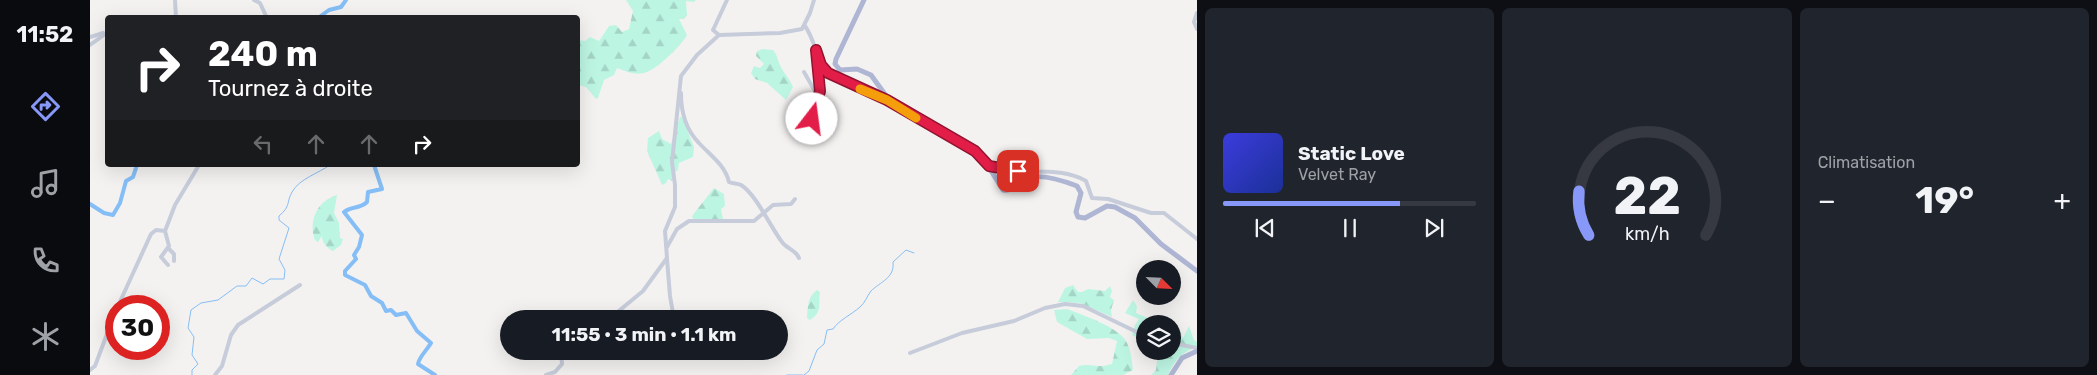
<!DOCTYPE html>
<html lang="fr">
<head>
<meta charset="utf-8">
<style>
	:root { --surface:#171b24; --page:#20242c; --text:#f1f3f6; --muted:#9ea1a6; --line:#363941; --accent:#8798f8 }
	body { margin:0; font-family:Rubik,sans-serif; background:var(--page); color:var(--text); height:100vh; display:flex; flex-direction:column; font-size:19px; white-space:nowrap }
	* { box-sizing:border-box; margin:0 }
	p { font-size:16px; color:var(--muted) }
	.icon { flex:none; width:28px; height:28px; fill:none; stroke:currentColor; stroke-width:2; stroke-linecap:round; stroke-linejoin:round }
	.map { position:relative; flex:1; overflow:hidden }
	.details { display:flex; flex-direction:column; gap:8px; padding:8px; background:#0d0f14; width:900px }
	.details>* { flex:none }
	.guide { position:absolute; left:15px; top:15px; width:475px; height:152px; border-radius:5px; box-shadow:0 5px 20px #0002; background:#202124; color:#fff; overflow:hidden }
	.needle { width:32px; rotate:114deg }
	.buttons { position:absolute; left:1046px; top:260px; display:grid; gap:10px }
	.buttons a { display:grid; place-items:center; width:45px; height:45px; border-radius:50%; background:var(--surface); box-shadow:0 5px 20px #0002; font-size:25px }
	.speed { position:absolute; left:15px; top:295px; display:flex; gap:10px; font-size:25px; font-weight:700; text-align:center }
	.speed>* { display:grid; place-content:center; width:65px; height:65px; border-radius:50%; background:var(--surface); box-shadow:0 5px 20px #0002; line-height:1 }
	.speed .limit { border:8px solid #d22; background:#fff; color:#111 }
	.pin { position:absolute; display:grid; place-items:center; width:42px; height:42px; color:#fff; margin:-21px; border-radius:10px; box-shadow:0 2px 8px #0006 }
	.me { position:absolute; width:55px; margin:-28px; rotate:15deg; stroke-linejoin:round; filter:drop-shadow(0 0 4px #0008) }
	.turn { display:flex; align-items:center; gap:18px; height:105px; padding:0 20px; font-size:22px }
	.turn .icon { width:65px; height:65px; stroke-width:2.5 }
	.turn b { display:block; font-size:35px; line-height:42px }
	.lanes { display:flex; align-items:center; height:48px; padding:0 20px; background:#0003; justify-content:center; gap:25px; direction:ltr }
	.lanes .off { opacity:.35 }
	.big { font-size:38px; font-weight:700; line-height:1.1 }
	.details .tile { flex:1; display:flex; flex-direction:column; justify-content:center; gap:8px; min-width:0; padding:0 18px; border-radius:8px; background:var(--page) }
	.details .dial { align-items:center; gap:0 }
	.dial svg { height:130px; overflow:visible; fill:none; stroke:var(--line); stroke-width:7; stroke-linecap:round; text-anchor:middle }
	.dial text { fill:var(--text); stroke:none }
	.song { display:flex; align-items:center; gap:15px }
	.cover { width:60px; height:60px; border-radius:8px; background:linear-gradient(135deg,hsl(240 70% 55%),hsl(230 70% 35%)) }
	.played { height:5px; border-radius:2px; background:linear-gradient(90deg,var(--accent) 70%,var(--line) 70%) }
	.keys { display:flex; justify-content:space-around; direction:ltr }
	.heat { display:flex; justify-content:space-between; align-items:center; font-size:28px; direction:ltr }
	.details .tiles { flex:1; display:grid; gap:8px; grid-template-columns:repeat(3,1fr) }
	.trip { position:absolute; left:410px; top:310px; width:288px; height:50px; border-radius:25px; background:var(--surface); box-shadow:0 5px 20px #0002; font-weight:700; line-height:50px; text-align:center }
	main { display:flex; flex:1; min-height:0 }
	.tabs { display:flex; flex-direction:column; width:90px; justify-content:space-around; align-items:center; background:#090b0e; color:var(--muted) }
	.tabs .icon { width:35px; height:35px }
	.tabs .on { color:var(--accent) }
	.tabs b { font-size:22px; color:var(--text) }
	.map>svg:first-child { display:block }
	.forest { fill:url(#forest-firs) }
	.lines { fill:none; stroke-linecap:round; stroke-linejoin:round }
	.stream { stroke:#85bef6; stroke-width:1 }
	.river { stroke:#85bef6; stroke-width:4 }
	.minor { stroke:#c7ccda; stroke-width:4 }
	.major { stroke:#afb6d3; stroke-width:5 }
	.route-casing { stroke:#92132f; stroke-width:12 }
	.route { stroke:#e11d48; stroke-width:9 }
	.slow { stroke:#f59e0b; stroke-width:9 }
</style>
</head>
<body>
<main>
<nav class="tabs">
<b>11:52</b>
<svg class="icon on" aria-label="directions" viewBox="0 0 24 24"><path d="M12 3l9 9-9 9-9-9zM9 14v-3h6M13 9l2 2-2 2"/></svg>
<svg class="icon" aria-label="music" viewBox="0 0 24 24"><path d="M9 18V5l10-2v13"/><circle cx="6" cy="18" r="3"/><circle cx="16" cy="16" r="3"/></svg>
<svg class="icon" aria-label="phone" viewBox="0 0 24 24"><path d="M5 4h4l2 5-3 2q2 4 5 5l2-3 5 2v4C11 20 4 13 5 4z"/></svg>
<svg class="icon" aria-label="climate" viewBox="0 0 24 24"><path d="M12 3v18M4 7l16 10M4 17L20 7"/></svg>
</nav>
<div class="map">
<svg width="1107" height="375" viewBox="0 0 1107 375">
	<defs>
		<pattern id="forest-firs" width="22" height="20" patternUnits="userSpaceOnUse" patternTransform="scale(1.25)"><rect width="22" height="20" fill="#bdf5e3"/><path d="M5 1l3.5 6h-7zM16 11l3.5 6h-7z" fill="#a4d4c5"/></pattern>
	</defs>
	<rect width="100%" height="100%" fill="#f4f2f1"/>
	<g class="forest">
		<path d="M 536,0 L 606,0 L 604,2 L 596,1 L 597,15 L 594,19 L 589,19 L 597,35 C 592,45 568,68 557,72 C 547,76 537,72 527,68 L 524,75 L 514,80 L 508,98 L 506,99 L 496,87 L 488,85 L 488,40 L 495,41 L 500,37 L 509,41 L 519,26 L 526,25 L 532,32 L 539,29 L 543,11 Z"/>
		<path d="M 673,49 L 683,50 C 688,56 687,59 690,65 C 692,71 700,79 703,87 L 696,100 L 677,83 L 665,79 L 661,73 L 664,66 L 670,68 L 674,64 L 666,56 L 667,51 Z"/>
		<path d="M 590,117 L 592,117 L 604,147 L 603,157 L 589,163 L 588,170 L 584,173 L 582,181 L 578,179 L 576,183 L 572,185 L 557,151 L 558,138 L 569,131 L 572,139 L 581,144 Z"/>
		<path d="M 624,188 L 634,194 L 635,206 L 631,209 L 633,219 L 603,219 L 602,216 Z"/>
		<path d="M 247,195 L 244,213 L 249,223 L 250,238 L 253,239 L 251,245 L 243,251 C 237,248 232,243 232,236 L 228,242 L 225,240 C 218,221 227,201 247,195 Z"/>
		<path d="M 983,285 L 988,292 L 992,292 L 998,289 L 1015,291 L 1020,286 L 1022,291 L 1020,297 L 1024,300 L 1021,310 L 1022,317 L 990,303 L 968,302 L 975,288 Z"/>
		<path d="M 727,290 L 730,292 C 728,304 733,312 720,320 L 717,318 C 718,307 717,297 727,290 Z"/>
		<path d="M 1043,300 L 1047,306 L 1046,313 L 1058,318 L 1058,324 L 1055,324 L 1055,341 L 1042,335 L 1045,325 L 1049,319 L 1035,313 Z"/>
		<path d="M 977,309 C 994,316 1030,327 1037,343 C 1041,351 1042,361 1043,370 L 1033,375 L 981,375 L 989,366 C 1004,363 1005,369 1022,364 L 1027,341 L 1019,338 L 997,339 L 967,322 L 964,310 Z"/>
		<path d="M 1099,326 L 1104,340 L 1107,342 L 1107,347 C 1091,353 1085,360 1078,375 L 1061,375 L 1066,370 L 1068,351 L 1082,351 L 1083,333 L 1090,330 L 1093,338 Z"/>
	</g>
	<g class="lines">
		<g class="stream">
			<path d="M 102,375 L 102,370 L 108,364 L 102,355 L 104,337 L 98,328 L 101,310 L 111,303 L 128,300 L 147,286 L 156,286 L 162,278 L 173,284 L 180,279 L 194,279 L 195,270 L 189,259 L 199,228 L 189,220 L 189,216 C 201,206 196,203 202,192 C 209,179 229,173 240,165"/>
			<path d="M 697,375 L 713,375"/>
			<path d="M 714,375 L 719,371 L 727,350 L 734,344 L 737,330 L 743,329 C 749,320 761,315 770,307 C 775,303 777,296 781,291 C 790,282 805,278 803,262 L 816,250 L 824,253"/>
		</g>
		<g class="river">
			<path d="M 228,18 L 239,10 L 251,7 L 256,0"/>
			<path d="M 284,165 L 292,189 L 278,192 L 277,202 C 270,209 262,206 254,212 L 272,235 L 269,247 L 264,255 L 266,259 L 255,271 L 255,275 L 275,285 L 281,296 L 292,303 L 296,311 L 301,310 L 306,315 L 316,313 L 327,331 L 341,343 C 337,350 329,357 328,364 L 345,375"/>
			<path d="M 0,204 L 14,213 L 23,215 L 30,203 L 36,181 L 43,177 L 47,165"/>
		</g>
		<g class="minor">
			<path d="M 85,0 L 86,18"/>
			<path d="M 164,0 L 170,3 L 177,18"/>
			<path d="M 1107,13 L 1104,22 L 1107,29"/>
			<path d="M 715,26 C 725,40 726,59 738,73 L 797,100"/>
			<path d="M 629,35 L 623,30 L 637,0"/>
			<path d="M 0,37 L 13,33"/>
			<path d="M 0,45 L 18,32"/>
			<path d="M 714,72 L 726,93 L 730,91 L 726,57"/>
			<path d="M 591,93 C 591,111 596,130 609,143 C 620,155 635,165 639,182 C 643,184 647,183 651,185 C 666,194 681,228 692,242 C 697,249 706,250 709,258"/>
			<path d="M 701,115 L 709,119 L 720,121 L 729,92"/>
			<path d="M 899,166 C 907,167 915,170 922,171 C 946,173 974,168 996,181 L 1002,198 L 1018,199 L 1061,213 L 1074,213 L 1107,239"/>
			<path d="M 75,231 L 79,246 L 71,257 L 78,265"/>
			<path d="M 577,247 L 587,229 L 599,221 L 664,221 L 683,205 L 701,204 L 705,199"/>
			<path d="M 78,248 L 84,254 L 84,261"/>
			<path d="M 577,259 L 580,296 L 584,319"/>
			<path d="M 28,306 L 61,234 L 66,230 L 75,231 L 85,205 L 109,165"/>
			<path d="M 519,319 L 553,291 L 577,258 L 575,231 L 585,207 L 585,185 L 582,162 L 591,76 L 607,55 L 629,35 L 690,33 L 712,29 L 720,13 L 724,0"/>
			<path d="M 1082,343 L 1107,348"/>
			<path d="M 820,353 L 872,333 L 924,321 L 955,308 L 975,304 L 993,306 L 1055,336"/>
			<path d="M 0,370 L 5,366 L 26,310"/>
			<path d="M 125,375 L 132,366 L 141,335 L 148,325 L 210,285"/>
			<path d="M 456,375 L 465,372 L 472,364 L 471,351"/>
		</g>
		<g class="major">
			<path d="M 774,0 L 746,59 L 745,64 L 750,70 L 767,69 L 781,75 L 802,104 L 893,158 L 913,190 C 924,192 932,179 942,177 C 956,175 974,181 987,186 L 991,193 L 986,212 L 988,217 L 995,218 L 1017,206 L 1025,207 L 1045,218 L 1071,244 L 1107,271"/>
			<path d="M 1081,375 L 1092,358 L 1107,351"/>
		</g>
	</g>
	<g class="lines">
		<defs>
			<path id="route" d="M 722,119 L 730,91 L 726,50 L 731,65 L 738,73 L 797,100 L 885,151 L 899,166 L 928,171"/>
		</defs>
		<use href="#route" class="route-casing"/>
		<use href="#route" class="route"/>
		<path class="slow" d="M 770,89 L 797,100 L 826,118"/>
	</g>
</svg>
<div class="buttons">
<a><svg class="needle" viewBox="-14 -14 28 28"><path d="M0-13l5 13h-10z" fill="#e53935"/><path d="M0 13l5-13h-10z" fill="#9ea1a6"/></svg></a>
<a><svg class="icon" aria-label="layers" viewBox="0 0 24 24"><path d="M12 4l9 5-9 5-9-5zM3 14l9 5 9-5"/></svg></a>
</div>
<div class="speed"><div class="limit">30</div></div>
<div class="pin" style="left:928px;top:171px;background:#d93025"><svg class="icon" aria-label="arrive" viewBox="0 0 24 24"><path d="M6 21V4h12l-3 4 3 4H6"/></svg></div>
<svg class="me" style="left:722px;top:119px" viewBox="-20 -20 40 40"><circle r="19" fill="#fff"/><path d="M0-13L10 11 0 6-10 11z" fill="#e11d48"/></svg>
<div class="trip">11:55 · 3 min · 1.1 km</div>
<div class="guide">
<div class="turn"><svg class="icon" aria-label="right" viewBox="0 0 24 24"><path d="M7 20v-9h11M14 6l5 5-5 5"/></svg><div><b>240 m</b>Tournez à droite</div></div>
<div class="lanes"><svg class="icon off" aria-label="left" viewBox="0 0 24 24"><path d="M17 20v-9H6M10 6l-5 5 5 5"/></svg><svg class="icon off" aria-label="ahead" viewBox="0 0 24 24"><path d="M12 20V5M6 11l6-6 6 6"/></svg><svg class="icon off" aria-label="ahead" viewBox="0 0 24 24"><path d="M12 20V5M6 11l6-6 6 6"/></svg><svg class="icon" aria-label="right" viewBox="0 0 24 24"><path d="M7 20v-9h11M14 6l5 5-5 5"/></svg></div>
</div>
</div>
<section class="details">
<div class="tiles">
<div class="tile">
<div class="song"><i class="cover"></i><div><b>Static Love</b><p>Velvet Ray</p></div></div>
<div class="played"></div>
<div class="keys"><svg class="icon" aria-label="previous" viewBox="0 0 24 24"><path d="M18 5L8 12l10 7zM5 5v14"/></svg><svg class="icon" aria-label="pause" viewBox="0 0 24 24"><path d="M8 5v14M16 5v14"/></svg><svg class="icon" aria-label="next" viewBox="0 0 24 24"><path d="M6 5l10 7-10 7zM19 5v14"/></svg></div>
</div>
<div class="tile dial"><svg viewBox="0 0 100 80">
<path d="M14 69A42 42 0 1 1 86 69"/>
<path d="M14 69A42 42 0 0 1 8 42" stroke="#8798f8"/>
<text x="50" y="56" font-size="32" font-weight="700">22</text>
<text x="50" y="72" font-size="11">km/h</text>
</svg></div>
<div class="tile"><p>Climatisation</p>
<div class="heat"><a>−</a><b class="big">19°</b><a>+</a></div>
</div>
</div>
</section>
</main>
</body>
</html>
